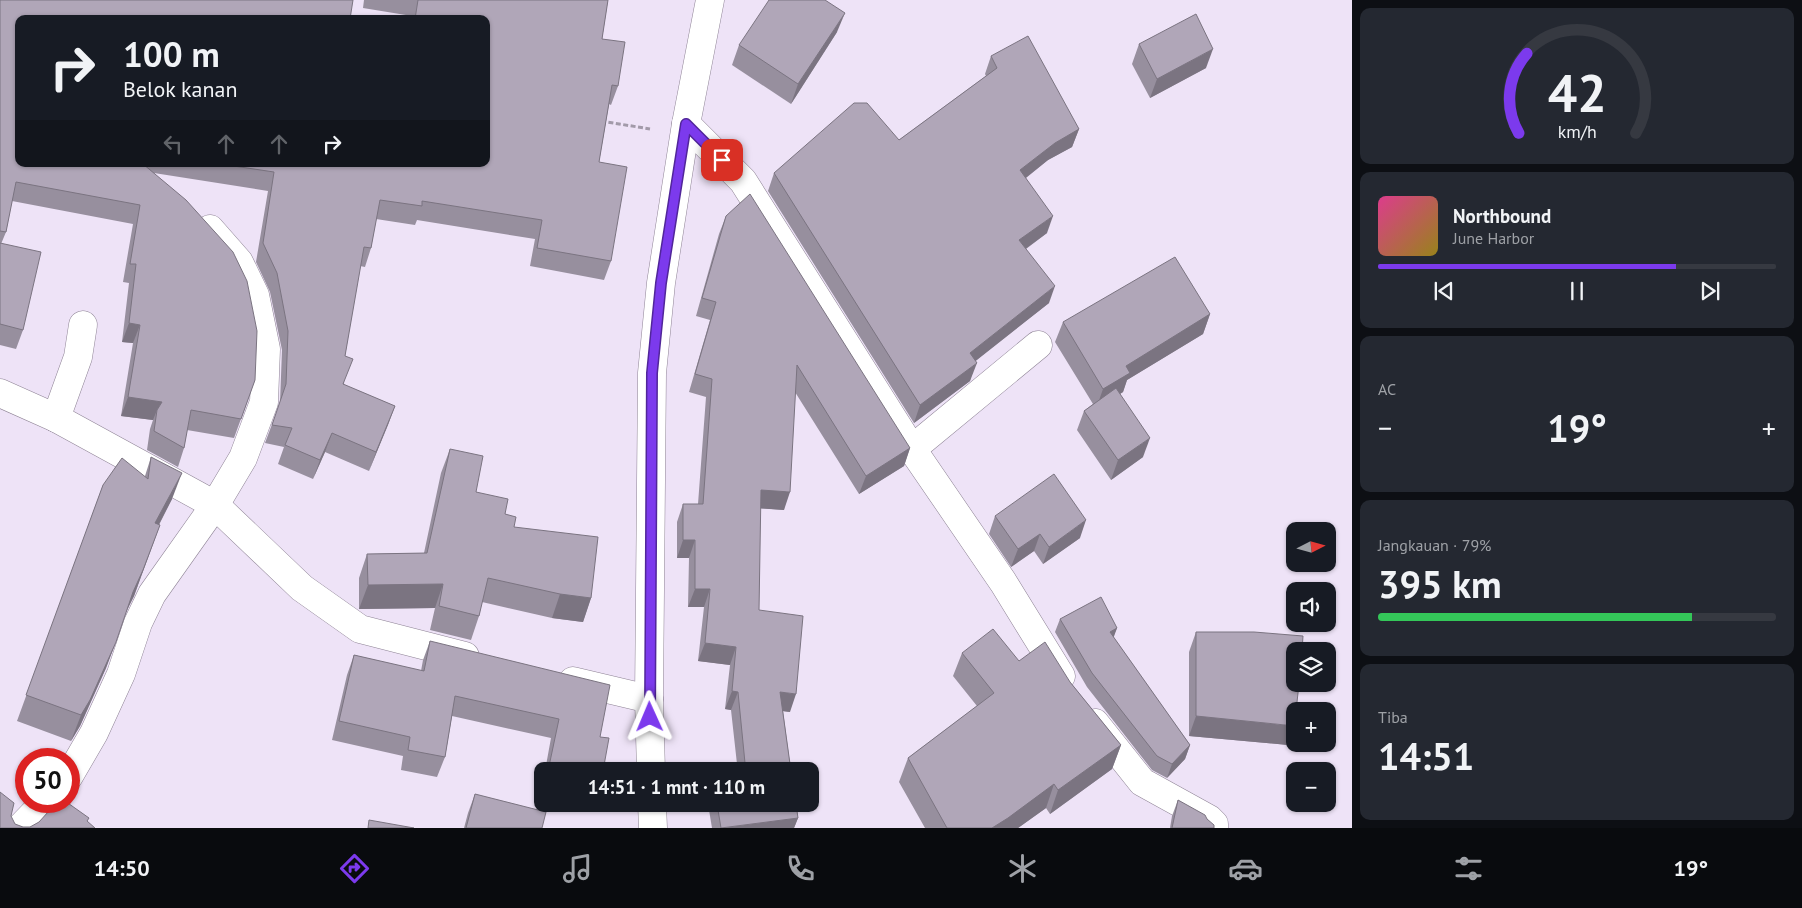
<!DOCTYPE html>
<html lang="id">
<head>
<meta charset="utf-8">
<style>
	:root { --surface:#171b24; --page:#242831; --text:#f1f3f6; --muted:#9ea1a6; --line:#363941; --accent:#7c3aed }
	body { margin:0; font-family:"PT Sans",sans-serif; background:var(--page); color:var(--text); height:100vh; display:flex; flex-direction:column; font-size:19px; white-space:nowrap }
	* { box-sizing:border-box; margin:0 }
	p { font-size:16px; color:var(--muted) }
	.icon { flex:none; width:28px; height:28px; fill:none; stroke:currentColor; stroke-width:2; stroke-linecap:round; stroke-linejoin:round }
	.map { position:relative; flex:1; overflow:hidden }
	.details { display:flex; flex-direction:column; gap:8px; padding:8px; background:#0d0f14; width:450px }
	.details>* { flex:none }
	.guide { position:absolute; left:15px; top:15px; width:475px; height:152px; border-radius:10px; box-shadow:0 1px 4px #0004; background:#171b24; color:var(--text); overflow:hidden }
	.needle { width:32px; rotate:84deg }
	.controls { position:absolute; left:1286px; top:522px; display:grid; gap:10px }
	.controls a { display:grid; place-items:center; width:50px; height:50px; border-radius:10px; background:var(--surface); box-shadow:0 1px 4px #0004; font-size:25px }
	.speed { position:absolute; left:15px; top:748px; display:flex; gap:10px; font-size:25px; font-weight:700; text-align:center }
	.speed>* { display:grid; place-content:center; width:65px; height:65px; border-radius:50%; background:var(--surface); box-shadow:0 1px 4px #0004; line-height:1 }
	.speed .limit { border:8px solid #d22; background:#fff; color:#111 }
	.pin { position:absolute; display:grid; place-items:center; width:42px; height:42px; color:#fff; margin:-21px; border-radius:10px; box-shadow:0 2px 8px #0006 }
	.me { position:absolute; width:55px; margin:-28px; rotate:359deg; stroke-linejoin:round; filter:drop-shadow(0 0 4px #0008) }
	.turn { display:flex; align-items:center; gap:18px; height:105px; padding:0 25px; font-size:22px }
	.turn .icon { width:65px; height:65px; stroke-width:2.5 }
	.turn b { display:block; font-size:35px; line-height:42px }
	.lanes { display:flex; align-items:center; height:48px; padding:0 25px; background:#0003; justify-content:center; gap:25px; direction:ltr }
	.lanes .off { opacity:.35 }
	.big { font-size:38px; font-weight:700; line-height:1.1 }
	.details .tile { flex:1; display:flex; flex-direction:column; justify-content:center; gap:8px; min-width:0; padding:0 18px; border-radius:10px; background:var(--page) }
	.details .dial { align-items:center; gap:0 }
	.dial svg { height:130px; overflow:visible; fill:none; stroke:var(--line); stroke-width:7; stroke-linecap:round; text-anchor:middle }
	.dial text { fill:var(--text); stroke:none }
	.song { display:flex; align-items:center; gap:15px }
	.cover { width:60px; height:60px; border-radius:8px; background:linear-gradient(135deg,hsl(330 70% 55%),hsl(50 70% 35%)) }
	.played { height:5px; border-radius:2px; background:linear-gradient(90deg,var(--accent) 75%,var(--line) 75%) }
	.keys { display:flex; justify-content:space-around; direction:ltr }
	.heat { display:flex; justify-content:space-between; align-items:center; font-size:28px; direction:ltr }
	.charge { height:8px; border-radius:4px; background:linear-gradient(90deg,#34c759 79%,var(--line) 0) }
	.trip { position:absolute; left:534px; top:762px; width:285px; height:50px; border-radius:10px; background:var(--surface); box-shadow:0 1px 4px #0004; font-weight:700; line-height:50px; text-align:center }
	.tab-bar { display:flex; height:80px; justify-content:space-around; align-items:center; background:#090b0e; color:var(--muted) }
	.tab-bar .icon { width:35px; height:35px }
	.tab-bar .active { color:var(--accent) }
	.tab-bar b { font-size:22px; color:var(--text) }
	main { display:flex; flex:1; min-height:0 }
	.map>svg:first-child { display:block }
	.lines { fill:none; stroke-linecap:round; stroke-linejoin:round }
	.street-casing { stroke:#8e8395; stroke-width:29 }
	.secondary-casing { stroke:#8e8395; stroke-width:29 }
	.path { stroke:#a29aa9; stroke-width:3; stroke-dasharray:5 2.5; stroke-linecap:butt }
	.street { stroke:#fff; stroke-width:28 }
	.secondary { stroke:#fff; stroke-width:28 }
	.wall { fill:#978f9e }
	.shaded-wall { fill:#7b7481 }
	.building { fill:#b0a6b8; stroke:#7b7481 }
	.route-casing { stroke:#51269a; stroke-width:12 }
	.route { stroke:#7c3aed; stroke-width:9 }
</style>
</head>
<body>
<main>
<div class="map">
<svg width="1352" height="828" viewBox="0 0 1352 828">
	<rect width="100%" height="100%" fill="#eee3f7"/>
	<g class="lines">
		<defs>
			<g id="street">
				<path d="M 686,124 L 743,181 L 912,449 L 1003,582 L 1061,676"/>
				<path d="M 0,393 L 56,418 L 215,505 L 302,588 L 360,629 L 465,656"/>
				<path d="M 56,418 L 78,357 L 83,325"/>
				<path d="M 912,449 L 1038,345"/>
				<path d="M 573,681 L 649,699"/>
				<path d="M 1095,723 L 1142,782 L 1209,819 L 1214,824 L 1214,828"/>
				<path d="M 69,776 L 94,733 L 121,674 L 138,623 L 152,594 L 215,505 L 243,458 L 264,402 L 266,349 L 255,295 L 239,262 L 210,229"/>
				<path d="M 20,828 L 46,801"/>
			</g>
			<g id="secondary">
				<path d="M 651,771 L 649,699 L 652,373 L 661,283 L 686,124 L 710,0"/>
				<path d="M 652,804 L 653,828"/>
			</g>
		</defs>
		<use href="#street" class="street-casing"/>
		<use href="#secondary" class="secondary-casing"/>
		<path class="path" d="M 601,121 L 650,129"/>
		<use href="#street" class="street"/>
		<use href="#secondary" class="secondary"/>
	</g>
	<g class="wall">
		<path d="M 0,0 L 19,164 L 486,164 L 486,19 L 411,19 L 412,16 L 363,8 L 364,0 L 608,0 L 602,39 L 618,86 L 611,105 L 609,104 L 599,162 L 611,261 L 604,280 L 530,266 L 535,239 L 417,220 L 415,225 L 376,219 L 371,248 L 365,267 L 360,266 L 345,356 L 344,385 L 395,406 L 369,471 L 325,452 L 313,479 L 278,464 L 284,447 L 265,443 L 280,403 L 282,350 L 270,292 L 256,262 L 268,191 L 154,173 L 255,380 L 234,438 L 187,430 L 184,448 L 178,467 L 147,450 L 150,429 L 153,420 L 121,416 L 133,343 L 122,342 L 129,283 L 123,282 L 133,224 L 12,201 L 6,232 L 1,244 L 23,330 L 16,349 L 0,345 Z"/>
		<path d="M 837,32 L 791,104 L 732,65 L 739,45 Z"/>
		<path d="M 1139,44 L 1206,68 L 1150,98 L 1132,64 Z"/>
		<path d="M 991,56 L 1079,129 L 1072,147 L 1048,160 L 1026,178 L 1047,233 L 1026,249 L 1049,303 L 975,361 L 970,381 L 914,423 L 768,191 L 774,173 L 899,140 L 986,76 L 985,74 Z"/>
		<path d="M 726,216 L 910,448 L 904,466 L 859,494 L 795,392 L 784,510 L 760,508 L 759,610 L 790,712 L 783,711 L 791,771 L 711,771 L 712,767 L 737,764 L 731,710 L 725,709 L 730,665 L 698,661 L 704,607 L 688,607 L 689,558 L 677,558 L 677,522 L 683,504 L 698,504 L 706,397 L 689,392 L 710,320 L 696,316 L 719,234 Z"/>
		<path d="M 1210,314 L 1203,334 L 1127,380 L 1123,392 L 1120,394 L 1143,457 L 1111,480 L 1077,430 L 1084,411 L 1093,404 L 1055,342 L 1063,322 Z"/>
		<path d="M 450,449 L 476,492 L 505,514 L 514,527 L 591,598 L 583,622 L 552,618 L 482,602 L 479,616 L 471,640 L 430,630 L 435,608 L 359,609 L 359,578 L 367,554 L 424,553 L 441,473 Z"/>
		<path d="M 151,457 L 172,499 L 159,525 L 150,551 L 134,596 L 126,612 L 106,668 L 80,726 L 71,741 L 17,721 L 103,485 L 145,476 Z"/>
		<path d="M 995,516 L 1080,538 L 1043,564 L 1034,551 L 1011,567 L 989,534 Z"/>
		<path d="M 1060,619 L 1117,628 L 1113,637 L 1190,745 L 1185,759 L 1167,778 L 1152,770 L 1087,687 L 1055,632 Z"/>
		<path d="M 1196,632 L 1288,745 L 1189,736 L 1189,652 Z"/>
		<path d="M 430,641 L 600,737 L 603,771 L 545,771 L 551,738 L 452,716 L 445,757 L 437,777 L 401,770 L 403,756 L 332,740 L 347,675 L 354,655 L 421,671 L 423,660 Z"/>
		<path d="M 962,653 L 1019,661 L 1070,682 L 1121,745 L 1112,769 L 1050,814 L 1046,808 L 1018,828 L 925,828 L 899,782 L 908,758 L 977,706 L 953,676 Z"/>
		<path d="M 475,794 L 542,828 L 464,828 L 468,813 Z"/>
		<path d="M 1178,800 L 1207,819 L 1214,828 L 1170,828 L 1172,816 Z"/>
		<path d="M 708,804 L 796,804 L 798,818 L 794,828 L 712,828 Z"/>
	</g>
	<g class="shaded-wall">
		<path d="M 845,13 L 837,32 L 791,104 L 798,84 Z"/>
		<path d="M 1213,49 L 1206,68 L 1150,98 L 1157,79 Z"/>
		<path d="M 1079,129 L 1072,147 L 1048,160 L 1013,188 L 1020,170 L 1055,143 Z"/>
		<path d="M 1053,216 L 1047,233 L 1013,258 L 1019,240 Z"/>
		<path d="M 1055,286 L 1049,303 L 963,371 L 970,353 Z"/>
		<path d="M 1210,314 L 1203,334 L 1127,380 L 1123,392 L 1096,409 L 1103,389 L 1126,366 Z"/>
		<path d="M 129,323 L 140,325 L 133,343 L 122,342 Z"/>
		<path d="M 977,363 L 970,381 L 914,423 L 920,405 Z"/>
		<path d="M 128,397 L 162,402 L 157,410 L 153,420 L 121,416 Z"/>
		<path d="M 395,406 L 388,425 L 369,471 L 376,452 Z"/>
		<path d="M 332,433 L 325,452 L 313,479 L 320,460 Z"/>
		<path d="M 1150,438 L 1143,457 L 1111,480 L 1118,460 Z"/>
		<path d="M 910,448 L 904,466 L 859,494 L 866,476 Z"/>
		<path d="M 182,473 L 172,499 L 146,549 L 155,523 Z"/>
		<path d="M 761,490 L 790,492 L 784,510 L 754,508 Z"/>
		<path d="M 1086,520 L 1080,538 L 1043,564 L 1049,547 Z"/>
		<path d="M 160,525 L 134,596 L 123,618 L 133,592 Z"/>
		<path d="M 1040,534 L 1034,551 L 1011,567 L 1018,549 Z"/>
		<path d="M 683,540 L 695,540 L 689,558 L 677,558 Z"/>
		<path d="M 443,584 L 435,608 L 359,609 L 368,585 Z"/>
		<path d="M 695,589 L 710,589 L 704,607 L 688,607 Z"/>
		<path d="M 560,594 L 591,598 L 583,622 L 552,618 Z"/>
		<path d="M 1117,628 L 1112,642 L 1110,632 Z"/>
		<path d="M 116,642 L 106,668 L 80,726 L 71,741 L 81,715 Z"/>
		<path d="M 705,643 L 736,647 L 730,665 L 698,661 Z"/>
		<path d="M 732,691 L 738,692 L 731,710 L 725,709 Z"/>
		<path d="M 780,692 L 796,694 L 790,712 L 774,710 Z"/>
		<path d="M 1196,716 L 1295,726 L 1288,745 L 1189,736 Z"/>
		<path d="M 1121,745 L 1112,769 L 1050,814 L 1058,790 Z"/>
		<path d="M 1190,745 L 1185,759 L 1167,778 L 1172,764 Z"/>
		<path d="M 1054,784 L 1046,808 L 1018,828 L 992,828 Z"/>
		<path d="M 798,818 L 794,828 L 722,828 Z"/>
	</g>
	<g class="building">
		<path d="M 0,0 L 353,0 L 350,19 L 19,19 L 19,164 L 143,164 L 186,200 L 233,252 L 247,281 L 257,331 L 255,380 L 241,419 L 191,410 L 184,448 L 154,431 L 157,410 L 162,402 L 128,397 L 140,325 L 129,323 L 136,264 L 130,264 L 140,205 L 16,182 L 6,232 L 0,231 Z"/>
		<path d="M 418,0 L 608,0 L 602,39 L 625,42 L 618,86 L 612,85 L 599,162 L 627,167 L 611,261 L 537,248 L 542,220 L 422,201 L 422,206 L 380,200 L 371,248 L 364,247 L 345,356 L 353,359 L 343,384 L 395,406 L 376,452 L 332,433 L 320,460 L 285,445 L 292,428 L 272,425 L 286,384 L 288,331 L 277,273 L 263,243 L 274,172 L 220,164 L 486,164 L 486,19 L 415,19 Z"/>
		<path d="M 769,0 L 825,0 L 845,13 L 798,84 L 739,45 Z"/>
		<path d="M 1196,14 L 1213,49 L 1157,79 L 1139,44 Z"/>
		<path d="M 1028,36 L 1079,129 L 1055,143 L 1020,170 L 1053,216 L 1019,240 L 1055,286 L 970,353 L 977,363 L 920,405 L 774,173 L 854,103 L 867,103 L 899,140 L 997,68 L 991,56 Z"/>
		<path d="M 750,194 L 910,448 L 866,476 L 797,365 L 790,492 L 761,490 L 759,610 L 803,616 L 796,694 L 780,692 L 791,771 L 713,771 L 712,767 L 745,763 L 738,692 L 732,691 L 736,647 L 705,643 L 710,589 L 695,589 L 695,540 L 683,540 L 683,504 L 703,504 L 712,379 L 695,374 L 716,302 L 702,298 L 726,216 Z"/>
		<path d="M 0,243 L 41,252 L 23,330 L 0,324 Z"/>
		<path d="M 1175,257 L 1210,314 L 1126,366 L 1130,373 L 1103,389 L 1063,322 Z"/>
		<path d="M 1116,388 L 1150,438 L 1118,460 L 1084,411 Z"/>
		<path d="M 450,449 L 483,456 L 476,492 L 508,499 L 505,514 L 516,517 L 514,527 L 598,537 L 591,598 L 560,594 L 488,578 L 479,616 L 439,606 L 443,584 L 368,585 L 367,554 L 427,553 Z"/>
		<path d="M 151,457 L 182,473 L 155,523 L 160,525 L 143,570 L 133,592 L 116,642 L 90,700 L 81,715 L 26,695 L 103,485 L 122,458 L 148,479 Z"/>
		<path d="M 1054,474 L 1086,520 L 1049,547 L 1040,534 L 1018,549 L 995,516 Z"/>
		<path d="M 1101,597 L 1117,628 L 1110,632 L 1190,745 L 1172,764 L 1157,756 L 1092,673 L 1060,619 Z"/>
		<path d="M 993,629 L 1019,661 L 1045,642 L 1070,682 L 1121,745 L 1058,790 L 1054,784 L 1008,818 L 992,828 L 947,828 L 908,758 L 994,693 L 962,653 Z"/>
		<path d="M 1196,632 L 1254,632 L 1303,636 L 1302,651 L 1295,651 L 1295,684 L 1299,684 L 1296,711 L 1295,711 L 1295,726 L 1196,716 Z"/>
		<path d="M 430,641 L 610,685 L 600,737 L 609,738 L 603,771 L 548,771 L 559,719 L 455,696 L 445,757 L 408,750 L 410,737 L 339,721 L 354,655 L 424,671 Z"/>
		<path d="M 0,792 L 14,803 L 11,816 L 15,824 L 23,827 L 30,827 L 39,822 L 58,801 L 65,801 L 89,818 L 87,821 L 95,828 L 0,828 Z"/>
		<path d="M 475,794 L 546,812 L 542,828 L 466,828 Z"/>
		<path d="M 1178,800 L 1205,815 L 1207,819 L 1214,825 L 1214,828 L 1172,828 Z"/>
		<path d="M 717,804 L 796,804 L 798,818 L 721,828 Z"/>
		<path d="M 369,820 L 414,828 L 368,828 Z"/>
	</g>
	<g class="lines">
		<defs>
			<path id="route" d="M 650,717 L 652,373 L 661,283 L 686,124 L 722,160"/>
		</defs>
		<use href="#route" class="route-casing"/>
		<use href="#route" class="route"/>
	</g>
</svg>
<div class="controls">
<a><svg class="needle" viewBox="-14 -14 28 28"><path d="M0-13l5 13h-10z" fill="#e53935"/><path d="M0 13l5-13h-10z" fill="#9ea1a6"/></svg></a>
<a><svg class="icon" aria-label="sound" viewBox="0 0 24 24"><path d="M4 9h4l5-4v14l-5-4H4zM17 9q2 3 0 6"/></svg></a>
<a><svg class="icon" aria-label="layers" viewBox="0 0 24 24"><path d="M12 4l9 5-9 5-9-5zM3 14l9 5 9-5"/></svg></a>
<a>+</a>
<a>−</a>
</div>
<div class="speed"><div class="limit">50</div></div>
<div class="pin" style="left:722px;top:160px;background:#d93025"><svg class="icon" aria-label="arrive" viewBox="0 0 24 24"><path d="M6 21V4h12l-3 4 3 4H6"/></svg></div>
<svg class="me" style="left:650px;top:717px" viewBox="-20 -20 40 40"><path d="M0-17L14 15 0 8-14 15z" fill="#7c3aed" stroke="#fff" stroke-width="4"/></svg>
<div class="trip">14:51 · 1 mnt · 110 m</div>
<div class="guide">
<div class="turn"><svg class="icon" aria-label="right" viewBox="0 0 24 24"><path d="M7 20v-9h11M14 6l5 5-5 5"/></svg><div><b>100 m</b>Belok kanan</div></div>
<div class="lanes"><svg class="icon off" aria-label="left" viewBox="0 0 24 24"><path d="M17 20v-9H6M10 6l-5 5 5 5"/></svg><svg class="icon off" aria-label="ahead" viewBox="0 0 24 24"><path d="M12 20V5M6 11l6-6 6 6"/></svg><svg class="icon off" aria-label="ahead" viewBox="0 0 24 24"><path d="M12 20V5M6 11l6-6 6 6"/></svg><svg class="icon" aria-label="right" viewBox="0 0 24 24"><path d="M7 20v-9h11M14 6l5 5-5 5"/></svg></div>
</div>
</div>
<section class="details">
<div class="tile dial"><svg viewBox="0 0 100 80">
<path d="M14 69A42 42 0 1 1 86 69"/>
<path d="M14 69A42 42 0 0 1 19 20" stroke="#7c3aed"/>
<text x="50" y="56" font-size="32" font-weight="700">42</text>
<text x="50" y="72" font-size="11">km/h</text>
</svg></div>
<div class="tile">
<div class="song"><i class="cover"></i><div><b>Northbound</b><p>June Harbor</p></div></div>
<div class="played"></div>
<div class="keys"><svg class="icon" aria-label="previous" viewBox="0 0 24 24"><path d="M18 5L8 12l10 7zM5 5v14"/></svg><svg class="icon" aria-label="pause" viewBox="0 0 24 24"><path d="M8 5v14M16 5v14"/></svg><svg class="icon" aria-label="next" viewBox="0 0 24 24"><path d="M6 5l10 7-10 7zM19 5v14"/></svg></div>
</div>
<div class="tile"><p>AC</p>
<div class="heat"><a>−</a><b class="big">19°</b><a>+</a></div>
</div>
<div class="tile"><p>Jangkauan · 79%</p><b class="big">395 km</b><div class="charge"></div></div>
<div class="tile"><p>Tiba</p><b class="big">14:51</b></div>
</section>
</main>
<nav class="tab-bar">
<b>14:50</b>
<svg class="icon active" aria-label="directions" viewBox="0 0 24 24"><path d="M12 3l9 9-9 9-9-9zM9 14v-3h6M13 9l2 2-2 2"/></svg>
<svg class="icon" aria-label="music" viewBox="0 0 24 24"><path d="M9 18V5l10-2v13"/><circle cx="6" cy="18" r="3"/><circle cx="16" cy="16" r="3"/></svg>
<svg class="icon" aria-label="phone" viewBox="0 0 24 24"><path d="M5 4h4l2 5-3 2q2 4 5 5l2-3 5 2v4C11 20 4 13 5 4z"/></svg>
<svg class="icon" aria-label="climate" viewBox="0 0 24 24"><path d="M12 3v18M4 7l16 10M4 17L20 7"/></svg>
<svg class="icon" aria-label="car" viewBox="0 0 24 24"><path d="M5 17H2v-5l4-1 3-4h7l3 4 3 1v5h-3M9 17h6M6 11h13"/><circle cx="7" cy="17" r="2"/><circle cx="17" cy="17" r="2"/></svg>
<svg class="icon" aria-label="filters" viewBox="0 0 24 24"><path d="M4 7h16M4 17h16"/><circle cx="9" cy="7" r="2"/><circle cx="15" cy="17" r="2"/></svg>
<b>19°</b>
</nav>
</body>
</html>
